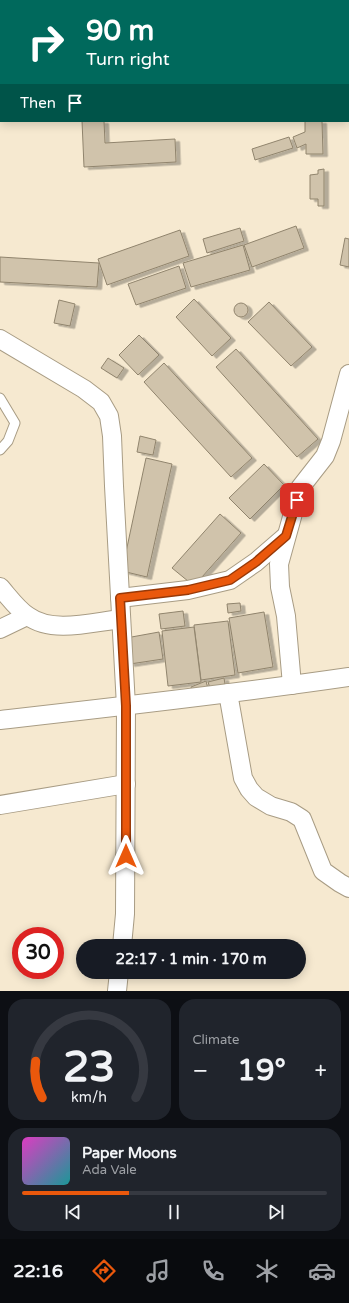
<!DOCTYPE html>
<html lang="en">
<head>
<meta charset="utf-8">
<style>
	:root { --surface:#171b24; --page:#20242c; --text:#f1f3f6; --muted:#9ea1a6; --line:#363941; --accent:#ea580c }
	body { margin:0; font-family:"Varela Round",sans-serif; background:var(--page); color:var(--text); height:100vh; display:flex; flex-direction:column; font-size:15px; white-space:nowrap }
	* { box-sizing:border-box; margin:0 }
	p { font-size:13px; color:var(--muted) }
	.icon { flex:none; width:22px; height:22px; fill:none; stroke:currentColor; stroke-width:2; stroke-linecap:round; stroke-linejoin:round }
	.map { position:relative; height:991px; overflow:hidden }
	.side { display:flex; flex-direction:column; gap:8px; padding:8px; background:#0d0f14; flex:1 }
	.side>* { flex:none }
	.top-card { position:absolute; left:0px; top:0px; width:349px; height:122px; box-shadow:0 2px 10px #0003; background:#00695c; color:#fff; overflow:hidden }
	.speed { position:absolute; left:12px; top:927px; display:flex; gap:8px; font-size:20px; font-weight:700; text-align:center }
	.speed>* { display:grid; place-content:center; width:52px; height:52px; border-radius:50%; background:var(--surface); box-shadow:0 2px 10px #0003; line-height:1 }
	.speed .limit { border:6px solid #d22; background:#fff; color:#111 }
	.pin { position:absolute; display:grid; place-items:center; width:34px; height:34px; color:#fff; margin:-17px; border-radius:8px; box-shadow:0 2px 6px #0006 }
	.me { position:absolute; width:44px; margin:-22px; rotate:0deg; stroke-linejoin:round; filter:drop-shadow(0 0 3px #0008) }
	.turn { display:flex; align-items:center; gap:14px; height:84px; padding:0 20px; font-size:18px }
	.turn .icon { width:52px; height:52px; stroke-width:2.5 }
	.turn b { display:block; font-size:28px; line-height:34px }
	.then { display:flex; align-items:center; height:38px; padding:0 20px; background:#0003; gap:8px; font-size:15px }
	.big { font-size:30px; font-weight:700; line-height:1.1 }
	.side .widget { flex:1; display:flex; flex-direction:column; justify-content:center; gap:6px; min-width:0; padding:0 14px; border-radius:16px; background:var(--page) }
	.side .dial { align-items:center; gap:0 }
	.dial svg { height:104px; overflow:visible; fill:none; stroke:var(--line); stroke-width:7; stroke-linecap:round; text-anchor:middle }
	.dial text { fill:var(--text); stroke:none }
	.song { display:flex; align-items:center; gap:12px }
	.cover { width:48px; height:48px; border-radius:6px; background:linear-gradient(135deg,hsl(310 70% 55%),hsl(180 70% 35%)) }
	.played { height:4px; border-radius:2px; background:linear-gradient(90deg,var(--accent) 35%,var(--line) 35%) }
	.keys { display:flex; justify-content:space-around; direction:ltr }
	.heat { display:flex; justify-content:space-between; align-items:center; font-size:22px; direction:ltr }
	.side .tiles { flex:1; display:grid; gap:8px; grid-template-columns:1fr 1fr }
	.widget:last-child { grid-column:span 2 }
	.trip { position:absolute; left:76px; top:939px; width:230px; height:40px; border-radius:20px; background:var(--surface); box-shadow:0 2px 10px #0003; font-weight:700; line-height:40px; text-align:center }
	.dock { display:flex; height:64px; justify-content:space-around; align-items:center; background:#090b0e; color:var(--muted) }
	.dock .icon { width:28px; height:28px }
	.dock .on { color:var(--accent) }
	.dock b { font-size:18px; color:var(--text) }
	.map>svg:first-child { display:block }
	.building { fill:#d0c3ab; stroke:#90846d; filter:url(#shadow) }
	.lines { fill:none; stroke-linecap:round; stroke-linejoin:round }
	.lane-casing { stroke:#a89c84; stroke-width:11 }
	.street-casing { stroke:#a89c84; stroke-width:20 }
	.lane { stroke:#fff; stroke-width:9 }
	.street { stroke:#fff; stroke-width:18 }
	.route-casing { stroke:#983908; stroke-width:10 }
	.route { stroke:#ea580c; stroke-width:7 }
</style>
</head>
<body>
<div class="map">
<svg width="349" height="991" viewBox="0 0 349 991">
	<defs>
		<filter id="shadow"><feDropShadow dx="4.5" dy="2.5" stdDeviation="0" flood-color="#0004"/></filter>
	</defs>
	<rect width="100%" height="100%" fill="#f6e9d0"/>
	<g class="building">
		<path d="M 82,121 L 104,121 L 105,143 L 175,139 L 176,162 L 84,167 Z"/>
		<path d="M 305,121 L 322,121 L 323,154 L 306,154 L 306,144 L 297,148 L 293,137 L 305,132 Z"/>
		<path d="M 289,137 L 293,148 L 255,160 L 252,149 Z"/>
		<path d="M 324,169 L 324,206 L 318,206 L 318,199 L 310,199 L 310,175 L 318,174 L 318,170 Z"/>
		<path d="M 296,226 L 304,248 L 252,267 L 244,245 Z"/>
		<path d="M 240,228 L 244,241 L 207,253 L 203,239 Z"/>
		<path d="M 180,230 L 189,256 L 107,285 L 98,259 Z"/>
		<path d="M 345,238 L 349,239 L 349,267 L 340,265 Z"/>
		<path d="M 243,245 L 250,270 L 191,287 L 183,263 Z"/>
		<path d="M 0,257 L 99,263 L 97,287 L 0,282 Z"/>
		<path d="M 179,266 L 186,288 L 136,305 L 128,284 Z"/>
		<path d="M 194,299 L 231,338 L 212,356 L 176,317 Z"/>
		<path d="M 59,300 L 75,304 L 70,326 L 54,323 Z"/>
		<path d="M 269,302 L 312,347 L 291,366 L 248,322 Z"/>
		<circle cx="241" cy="310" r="7"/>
		<path d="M 139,335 L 159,355 L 138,375 L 119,355 Z"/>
		<path d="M 236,349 L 318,439 L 297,457 L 216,367 Z"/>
		<path d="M 108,358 L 124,368 L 117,378 L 101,368 Z"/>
		<path d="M 164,363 L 252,458 L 231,477 L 144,382 Z"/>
		<path d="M 140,436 L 156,440 L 153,455 L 137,452 Z"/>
		<path d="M 146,458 L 172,464 L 147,577 L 122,571 Z"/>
		<path d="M 264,464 L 284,485 L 250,519 L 229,498 Z"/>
		<path d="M 220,514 L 241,533 L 194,586 L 172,568 Z"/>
		<path d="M 240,603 L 241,611 L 228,613 L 227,604 Z"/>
		<path d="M 183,611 L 185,626 L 161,629 L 159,614 Z"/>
		<path d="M 264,612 L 273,667 L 238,673 L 229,618 Z"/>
		<path d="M 228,621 L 235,675 L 201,680 L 194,625 Z"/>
		<path d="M 194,627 L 201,682 L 168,686 L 162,631 Z"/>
		<path d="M 159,632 L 163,659 L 130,664 L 126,638 Z"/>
		<path d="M 224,678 L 225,684 L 210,688 L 208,682 Z"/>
		<path d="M 206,681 L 208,689 L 193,694 L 191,687 Z"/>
	</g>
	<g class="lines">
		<defs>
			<path id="lane" d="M 0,398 L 15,423 L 8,441 L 0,450"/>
			<g id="street">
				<path d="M 0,339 L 84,389 L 101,402 L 109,416 L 112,436 L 114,486 L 126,706 L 125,914 L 122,946"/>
				<path d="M 0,587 C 8,596 18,610 28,616 C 52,634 93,622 121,619"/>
				<path d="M 120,598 L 188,590 L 230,580 L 256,562 L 286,536"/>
				<path d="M 0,629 L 27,616"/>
				<path d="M 292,685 L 286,616 L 280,587 L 279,564 L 300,488 L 325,456 L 331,441 L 349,374"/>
				<path d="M 228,693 L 243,778 L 249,789 L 256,797 L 271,806 L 291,812 L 302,819 L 323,871 L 340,883 L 349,888"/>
				<path d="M 0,720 C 116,707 233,694 349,677"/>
				<path d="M 0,805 L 126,784"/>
				<path d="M 117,991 L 119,972"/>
			</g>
		</defs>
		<use href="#lane" class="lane-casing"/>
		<use href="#street" class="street-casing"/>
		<use href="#lane" class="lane"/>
		<use href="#street" class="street"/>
	</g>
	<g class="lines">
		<defs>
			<path id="route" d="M 126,856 L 126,706 L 120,598 L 188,590 L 230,580 L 256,562 L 286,536 L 297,500"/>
		</defs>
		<use href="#route" class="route-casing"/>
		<use href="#route" class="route"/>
	</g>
</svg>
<div class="speed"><div class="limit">30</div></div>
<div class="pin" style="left:297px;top:500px;background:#d93025"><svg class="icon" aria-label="arrive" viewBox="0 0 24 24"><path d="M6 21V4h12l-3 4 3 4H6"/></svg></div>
<svg class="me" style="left:126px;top:856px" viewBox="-20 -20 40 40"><path d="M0-17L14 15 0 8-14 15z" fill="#ea580c" stroke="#fff" stroke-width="4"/></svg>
<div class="trip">22:17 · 1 min · 170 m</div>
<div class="top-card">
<div class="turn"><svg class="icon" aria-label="right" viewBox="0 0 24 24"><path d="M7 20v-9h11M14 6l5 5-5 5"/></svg><div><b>90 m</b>Turn right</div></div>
<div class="then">Then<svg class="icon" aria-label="arrive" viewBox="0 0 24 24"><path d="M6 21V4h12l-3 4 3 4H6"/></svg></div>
</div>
</div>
<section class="side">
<div class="tiles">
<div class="widget dial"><svg viewBox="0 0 100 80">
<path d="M14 69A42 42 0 1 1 86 69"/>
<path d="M14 69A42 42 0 0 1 9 41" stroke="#ea580c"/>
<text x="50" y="56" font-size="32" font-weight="700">23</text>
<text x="50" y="72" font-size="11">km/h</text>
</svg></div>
<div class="widget"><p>Climate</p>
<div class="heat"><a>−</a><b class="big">19°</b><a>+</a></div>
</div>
<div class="widget">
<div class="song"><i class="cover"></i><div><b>Paper Moons</b><p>Ada Vale</p></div></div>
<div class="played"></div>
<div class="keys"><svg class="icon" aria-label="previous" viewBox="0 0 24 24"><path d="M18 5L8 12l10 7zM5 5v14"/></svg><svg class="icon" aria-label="pause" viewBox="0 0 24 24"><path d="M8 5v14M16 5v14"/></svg><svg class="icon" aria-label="next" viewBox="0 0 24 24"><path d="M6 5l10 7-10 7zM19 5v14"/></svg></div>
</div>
</div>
</section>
<nav class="dock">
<b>22:16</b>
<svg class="icon on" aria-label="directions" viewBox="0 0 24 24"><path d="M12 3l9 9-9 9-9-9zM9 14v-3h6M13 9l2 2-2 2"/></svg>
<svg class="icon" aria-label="music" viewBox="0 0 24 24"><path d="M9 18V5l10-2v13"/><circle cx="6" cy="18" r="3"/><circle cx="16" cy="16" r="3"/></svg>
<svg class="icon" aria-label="phone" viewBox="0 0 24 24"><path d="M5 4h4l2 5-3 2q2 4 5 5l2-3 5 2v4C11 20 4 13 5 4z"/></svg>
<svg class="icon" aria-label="climate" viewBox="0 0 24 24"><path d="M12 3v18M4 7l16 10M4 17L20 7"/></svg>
<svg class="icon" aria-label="car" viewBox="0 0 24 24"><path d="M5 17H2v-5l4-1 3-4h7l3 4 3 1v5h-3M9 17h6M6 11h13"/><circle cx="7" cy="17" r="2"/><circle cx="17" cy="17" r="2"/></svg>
</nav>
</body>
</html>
